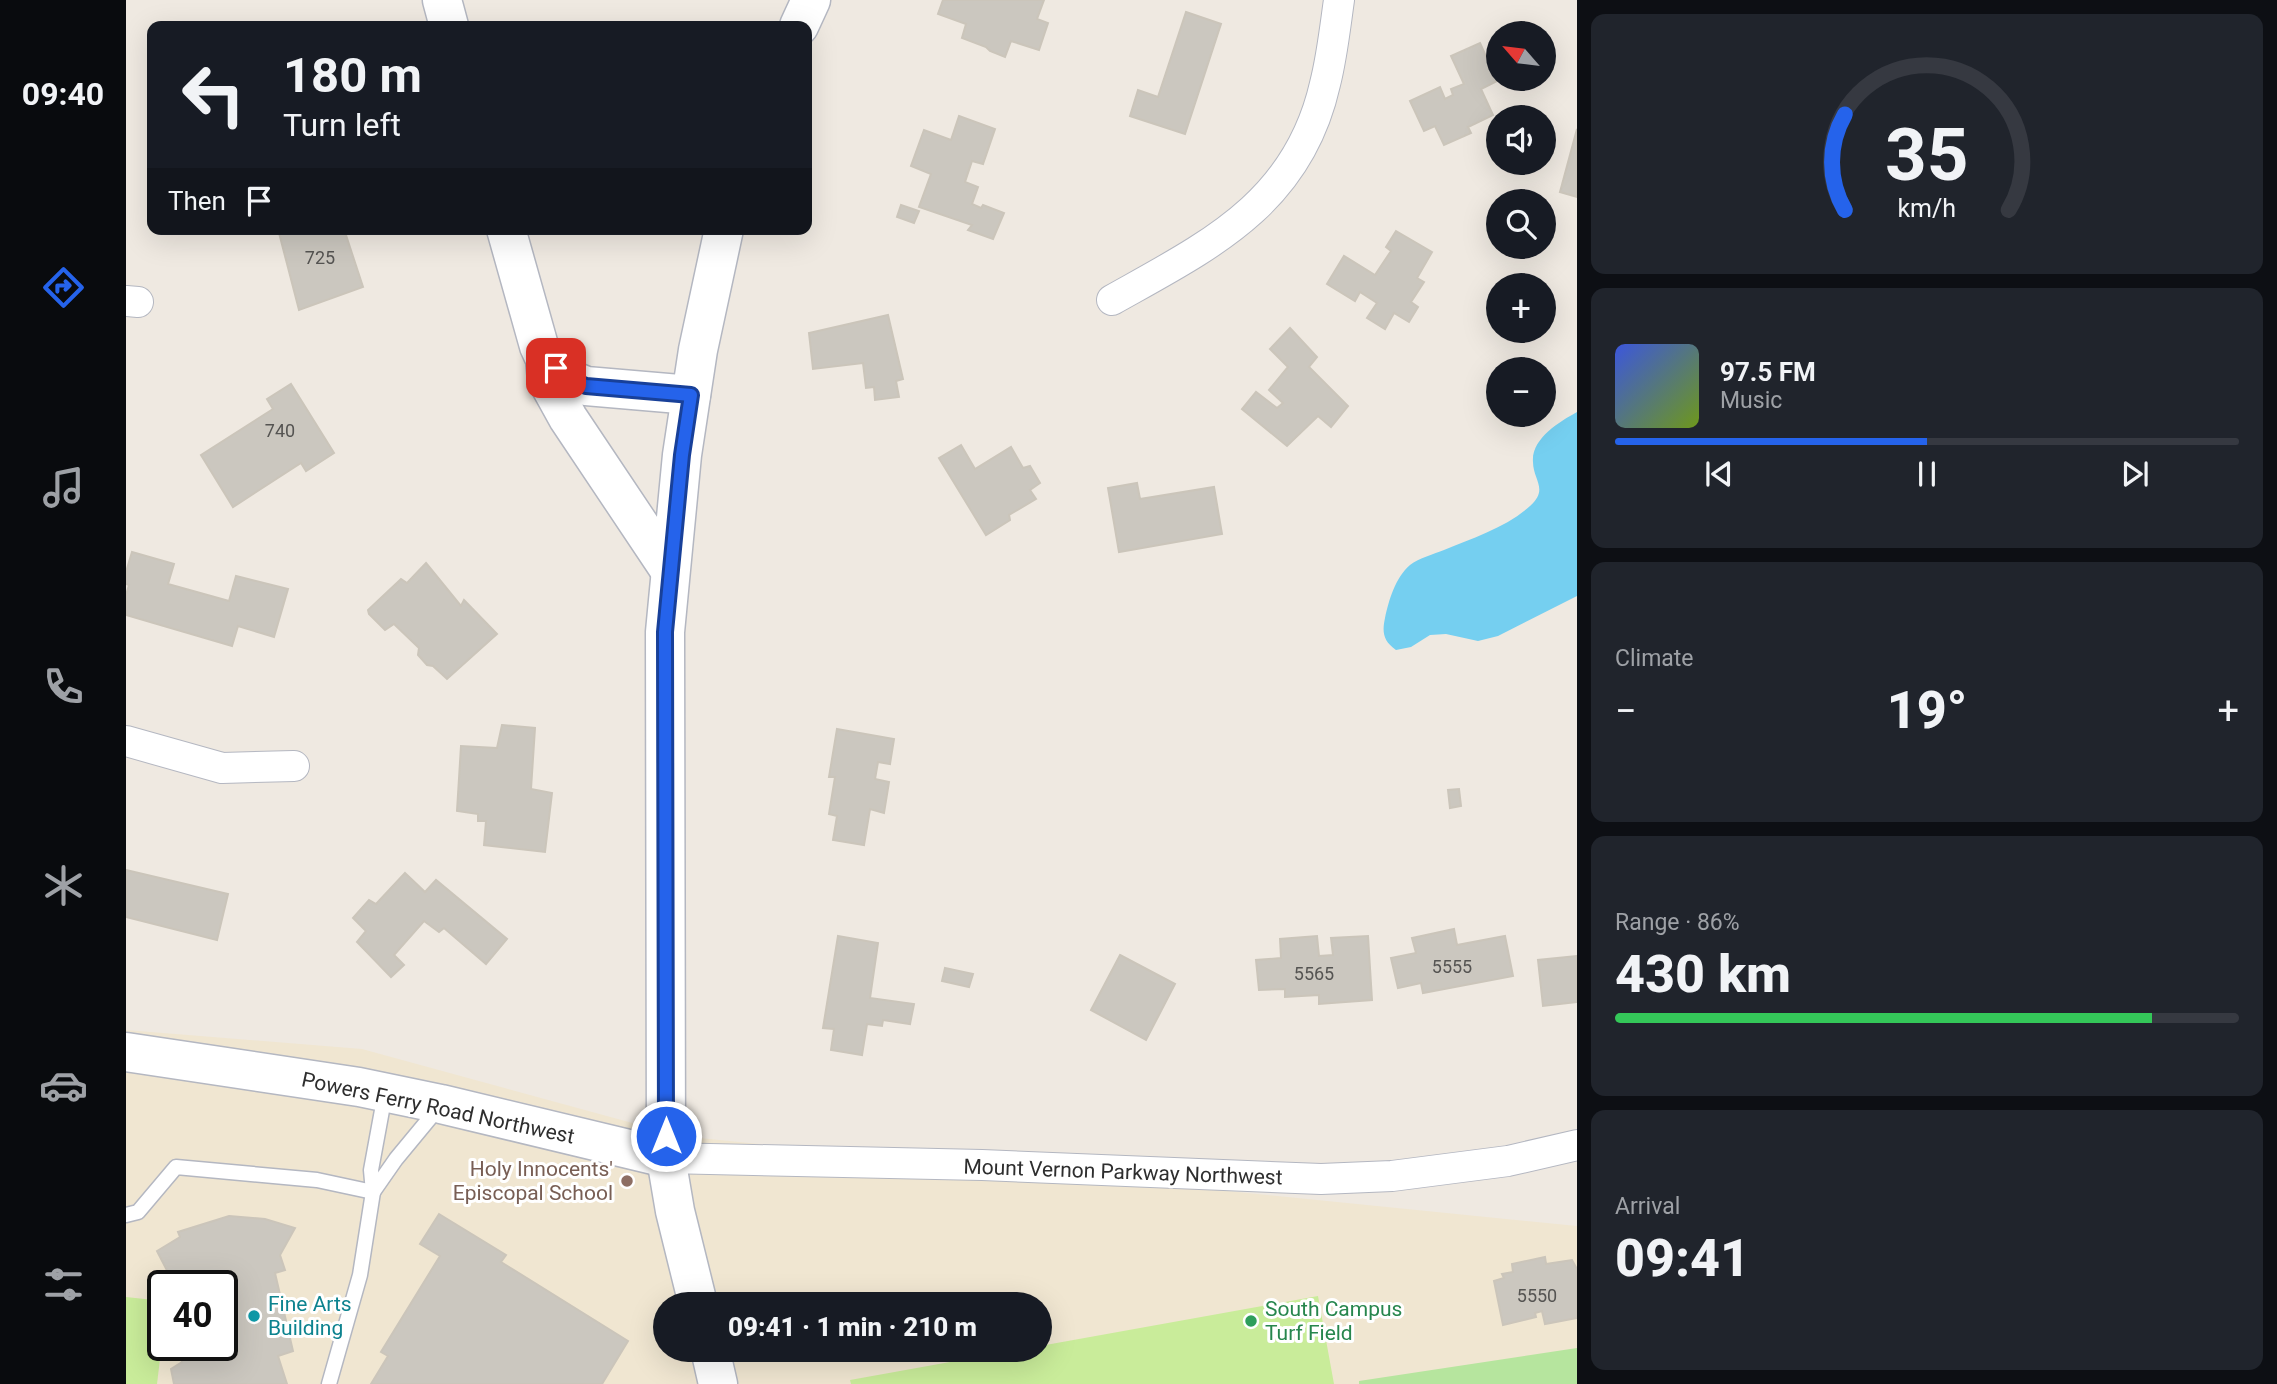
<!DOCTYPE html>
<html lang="en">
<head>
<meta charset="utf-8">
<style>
	:root { --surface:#171b24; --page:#20242c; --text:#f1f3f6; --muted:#9ea1a6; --line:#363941; --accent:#2563eb }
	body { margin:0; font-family:Roboto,sans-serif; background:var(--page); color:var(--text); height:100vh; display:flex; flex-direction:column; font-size:26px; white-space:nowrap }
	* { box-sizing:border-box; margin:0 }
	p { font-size:23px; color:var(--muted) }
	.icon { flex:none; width:38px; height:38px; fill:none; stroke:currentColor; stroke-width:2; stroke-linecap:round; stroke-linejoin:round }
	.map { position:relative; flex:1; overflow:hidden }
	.panel { display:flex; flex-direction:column; gap:14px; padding:14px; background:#0d0f14; width:700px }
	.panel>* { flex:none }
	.top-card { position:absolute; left:21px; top:21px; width:665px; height:214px; border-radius:14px; box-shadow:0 7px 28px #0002; background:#171b24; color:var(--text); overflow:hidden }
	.needle { width:46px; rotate:298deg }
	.tools { position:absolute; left:1360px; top:21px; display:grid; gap:14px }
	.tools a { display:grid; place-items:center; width:70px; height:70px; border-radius:50%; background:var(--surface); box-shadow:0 7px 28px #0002; font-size:35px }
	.speed { position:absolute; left:21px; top:1270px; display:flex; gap:14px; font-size:35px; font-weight:700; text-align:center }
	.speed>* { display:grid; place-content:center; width:91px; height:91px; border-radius:50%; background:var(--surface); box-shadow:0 7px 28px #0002; line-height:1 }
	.speed .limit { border:4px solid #111; border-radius:10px; background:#fff; color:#111 }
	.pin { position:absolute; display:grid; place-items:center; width:60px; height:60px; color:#fff; margin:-30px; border-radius:14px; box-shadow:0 4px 10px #0006 }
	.me { position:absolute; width:77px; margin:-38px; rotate:0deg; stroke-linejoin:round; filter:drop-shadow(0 0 5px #0008) }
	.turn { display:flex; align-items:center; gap:24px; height:147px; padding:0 21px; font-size:32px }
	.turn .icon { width:91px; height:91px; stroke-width:2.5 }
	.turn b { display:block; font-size:49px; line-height:60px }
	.then { display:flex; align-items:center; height:66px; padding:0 21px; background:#0003; gap:14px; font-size:26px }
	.big { font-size:52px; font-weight:800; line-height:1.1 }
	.panel .card { flex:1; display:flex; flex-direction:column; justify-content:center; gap:10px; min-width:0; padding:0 24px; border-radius:14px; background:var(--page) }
	.panel .dial { align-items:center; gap:0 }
	.dial svg { height:182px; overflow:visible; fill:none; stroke:var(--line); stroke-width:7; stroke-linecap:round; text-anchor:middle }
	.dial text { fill:var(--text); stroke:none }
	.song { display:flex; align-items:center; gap:21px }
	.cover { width:84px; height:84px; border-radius:10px; background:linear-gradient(135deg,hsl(230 70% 55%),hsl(80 70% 35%)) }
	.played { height:7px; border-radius:4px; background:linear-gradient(90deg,var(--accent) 50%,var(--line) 50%) }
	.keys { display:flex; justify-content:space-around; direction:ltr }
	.heat { display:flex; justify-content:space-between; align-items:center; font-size:38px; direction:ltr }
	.charge { height:10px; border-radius:5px; background:linear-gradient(90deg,#34c759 86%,var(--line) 0) }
	.trip { position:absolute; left:527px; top:1292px; width:399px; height:70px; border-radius:35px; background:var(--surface); box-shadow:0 7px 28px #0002; font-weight:800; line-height:70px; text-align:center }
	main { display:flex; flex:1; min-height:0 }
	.menu { display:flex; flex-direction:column; width:126px; justify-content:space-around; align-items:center; background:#090b0e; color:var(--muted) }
	.menu .icon { width:49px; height:49px }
	.menu .current { color:var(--accent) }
	.menu b { font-size:32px; color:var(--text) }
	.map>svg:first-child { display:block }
	.education { fill:#f0e6d1; fill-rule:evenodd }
	.green { fill:#b6e59e }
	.pitch { fill:#c9ec9a }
	.water { fill:#75cff0 }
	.building { fill:#cbc7bf; stroke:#cbc5ba; stroke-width:2 }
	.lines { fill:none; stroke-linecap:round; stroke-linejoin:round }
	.lane-casing { stroke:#b4b7c1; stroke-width:17 }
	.street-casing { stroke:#b4b7c1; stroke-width:32 }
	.secondary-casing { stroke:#b4b7c1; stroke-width:41 }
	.lane { stroke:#fff; stroke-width:14 }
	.street { stroke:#fff; stroke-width:30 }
	.secondary { stroke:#fff; stroke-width:38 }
	.route-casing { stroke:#184099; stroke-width:18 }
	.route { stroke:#2563eb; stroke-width:12 }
	.education-dot { fill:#8d6e63; stroke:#fff; stroke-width:2.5 }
	.culture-dot { fill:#0f9aa8; stroke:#fff; stroke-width:2.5 }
	.leisure-dot { fill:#2e9e5b; stroke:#fff; stroke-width:2.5 }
	.labels { text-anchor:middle; stroke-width:6; stroke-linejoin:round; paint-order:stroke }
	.number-label { font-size:18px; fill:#555452 }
	.street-label { font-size:21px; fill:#2e2e2e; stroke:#fff }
	.education-label { font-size:21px; fill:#785e54; stroke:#fff; text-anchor:end }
	.culture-label { font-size:21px; fill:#0d838f; stroke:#fff; text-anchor:start }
	.leisure-label { font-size:21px; fill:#27864d; stroke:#fff; text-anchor:start }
</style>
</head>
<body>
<main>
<nav class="menu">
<b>09:40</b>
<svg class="icon current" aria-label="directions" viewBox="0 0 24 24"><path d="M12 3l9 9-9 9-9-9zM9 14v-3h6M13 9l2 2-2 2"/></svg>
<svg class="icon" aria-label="music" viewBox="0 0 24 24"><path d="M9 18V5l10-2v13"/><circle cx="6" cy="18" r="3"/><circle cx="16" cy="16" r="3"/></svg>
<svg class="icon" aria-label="phone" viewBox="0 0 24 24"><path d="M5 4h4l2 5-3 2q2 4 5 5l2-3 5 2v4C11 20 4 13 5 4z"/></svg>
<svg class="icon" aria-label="climate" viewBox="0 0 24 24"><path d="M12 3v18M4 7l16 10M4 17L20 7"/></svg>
<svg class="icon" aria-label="car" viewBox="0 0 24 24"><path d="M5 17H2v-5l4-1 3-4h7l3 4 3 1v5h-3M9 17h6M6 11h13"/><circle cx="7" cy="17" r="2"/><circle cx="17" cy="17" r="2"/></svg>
<svg class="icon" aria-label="filters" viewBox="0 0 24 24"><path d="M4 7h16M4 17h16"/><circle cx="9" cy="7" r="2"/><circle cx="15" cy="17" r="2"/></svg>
</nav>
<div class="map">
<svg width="1451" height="1384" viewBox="0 0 1451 1384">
	<rect width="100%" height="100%" fill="#efe9e1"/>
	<path class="education" d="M 0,1030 L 236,1049 L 554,1136 L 1451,1226 L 1451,1384 L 0,1384 ZM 37,1286 L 96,1286 L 96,1346 L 37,1346 ZM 539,1304 L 914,1304 L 914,1349 L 539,1349 Z"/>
	<path class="green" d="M 1451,1348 L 1451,1384 L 1233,1384 L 1233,1381 Z"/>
	<g class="pitch">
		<path d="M 1192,1296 L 1208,1384 L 725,1384 L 724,1380 L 896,1349 L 914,1349 L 914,1346 Z"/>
		<path d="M 0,1297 L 37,1301 L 37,1334 L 31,1384 L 0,1384 Z"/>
	</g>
	<path class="water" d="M 1451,412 L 1451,596 L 1372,636 L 1352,641 L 1320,634 L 1304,635 L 1285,647 L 1270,650 C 1257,641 1256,632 1259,618 C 1263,600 1269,578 1284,565 C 1293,558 1308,554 1318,550 C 1347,538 1381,527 1404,506 C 1423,489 1407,480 1407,462 C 1405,439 1433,422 1451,412 Z"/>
	<g class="building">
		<path d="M 817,0 L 918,0 L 911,19 L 922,23 L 913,50 L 885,41 L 879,57 L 864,51 L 860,47 L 836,38 L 840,24 L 812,14 Z"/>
		<path d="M 1060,12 L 1095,24 L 1059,134 L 1004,116 L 1012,90 L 1032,97 Z"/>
		<path d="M 1354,43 L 1371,81 L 1355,89 L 1367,115 L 1342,127 L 1345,133 L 1318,145 L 1309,126 L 1298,131 L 1284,101 L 1314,87 L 1319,99 L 1327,95 L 1325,89 L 1338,84 L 1325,56 Z"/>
		<path d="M 833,116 L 869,129 L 857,164 L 846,161 L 839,182 L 852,187 L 846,204 L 855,208 L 857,205 L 878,213 L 867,239 L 842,230 L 846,225 L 793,207 L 805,174 L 785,166 L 798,130 L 825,140 Z"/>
		<path d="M 1451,129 L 1451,197 L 1434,192 Z"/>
		<path d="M 775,205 L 793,211 L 788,223 L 771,217 Z"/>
		<path d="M 152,229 L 218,229 L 237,287 L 173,310 Z"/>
		<path d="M 1270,231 L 1306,252 L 1291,278 L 1298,282 L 1285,302 L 1292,307 L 1283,322 L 1268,313 L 1259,329 L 1241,318 L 1251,303 L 1234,292 L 1229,301 L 1201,284 L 1218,256 L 1249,275 L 1265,251 L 1260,247 Z"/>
		<path d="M 762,315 L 777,379 L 770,381 L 773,397 L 749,400 L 748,387 L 740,388 L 737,363 L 687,369 L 683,333 Z"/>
		<path d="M 1164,328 L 1191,357 L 1183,367 L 1222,406 L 1205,427 L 1192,416 L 1161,446 L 1116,409 L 1130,392 L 1151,408 L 1157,403 L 1143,390 L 1162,367 L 1144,349 Z"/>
		<path d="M 165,384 L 208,453 L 180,471 L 175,463 L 107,507 L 75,455 L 147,409 L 141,399 Z"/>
		<path d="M 835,445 L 849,469 L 885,447 L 897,468 L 904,466 L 914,483 L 904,490 L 910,499 L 883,515 L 884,520 L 860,535 L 813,458 Z"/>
		<path d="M 1011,483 L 1014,499 L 1088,487 L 1096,534 L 993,552 L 982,488 Z"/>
		<path d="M 6,552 L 48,564 L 42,584 L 103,601 L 110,576 L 162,589 L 148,637 L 112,626 L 106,646 L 0,615 L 0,595 L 3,585 L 0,584 L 0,572 Z"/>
		<path d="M 300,563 L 335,606 L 338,600 L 371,634 L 321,679 L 307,666 L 301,665 L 292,655 L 293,648 L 268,624 L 259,630 L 243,614 L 242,610 L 275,579 L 281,583 Z"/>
		<path d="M 376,725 L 409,728 L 405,789 L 426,793 L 419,852 L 358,845 L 360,821 L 352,821 L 352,814 L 331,811 L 335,746 L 371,748 Z"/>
		<path d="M 711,729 L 768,739 L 764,764 L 752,762 L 749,779 L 763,782 L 758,813 L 744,809 L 738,845 L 707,840 L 711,816 L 703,814 L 709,777 L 703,777 Z"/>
		<path d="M 1333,789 L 1335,806 L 1324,808 L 1322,790 Z"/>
		<path d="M 0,870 L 102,894 L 91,940 L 0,917 Z"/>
		<path d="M 279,873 L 299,892 L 310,880 L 381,939 L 360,964 L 318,928 L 313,932 L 298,921 L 268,955 L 278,965 L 265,977 L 231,942 L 240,931 L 227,918 L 243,900 L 250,904 Z"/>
		<path d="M 1328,929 L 1331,945 L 1379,936 L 1387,976 L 1297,993 L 1295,983 L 1272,988 L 1265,958 L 1290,953 L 1286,938 Z"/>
		<path d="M 712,936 L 752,943 L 744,998 L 788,1004 L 784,1024 L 757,1020 L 756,1026 L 741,1024 L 736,1055 L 705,1050 L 708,1029 L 697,1028 Z"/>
		<path d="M 1191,936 L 1193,956 L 1207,955 L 1205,938 L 1242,936 L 1246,1000 L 1193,1004 L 1193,995 L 1159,997 L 1159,989 L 1133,990 L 1130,960 L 1155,958 L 1154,939 Z"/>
		<path d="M 994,955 L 1049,984 L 1020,1040 L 965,1010 Z"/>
		<path d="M 1451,956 L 1451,1002 L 1417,1006 L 1412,960 Z"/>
		<path d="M 819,968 L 847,974 L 843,987 L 816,981 Z"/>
		<path d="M 313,1214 L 380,1255 L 375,1262 L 502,1341 L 476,1384 L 245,1384 L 262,1356 L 255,1352 L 314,1256 L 294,1244 Z"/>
		<path d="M 103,1216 L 139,1219 L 169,1228 L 154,1255 L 159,1270 L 149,1273 L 167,1351 L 152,1356 L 161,1384 L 48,1384 L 45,1369 L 56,1362 L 52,1346 L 96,1346 L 96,1286 L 49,1286 L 31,1251 L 54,1237 L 52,1232 Z"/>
		<path d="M 1419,1257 L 1420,1264 L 1446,1260 L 1451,1269 L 1451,1318 L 1419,1324 L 1416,1311 L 1409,1313 L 1410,1317 L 1377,1325 L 1368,1281 L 1378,1278 L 1376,1274 L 1387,1272 L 1386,1264 Z"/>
	</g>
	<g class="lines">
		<defs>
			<g id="lane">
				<path d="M 247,1192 L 270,1159 L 313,1107"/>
				<path d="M 0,1215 L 12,1212 L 50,1167 L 191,1180 L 247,1192"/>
				<path d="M 203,1384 L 234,1275 L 247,1192 L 245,1170 L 259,1094"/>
			</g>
			<g id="street">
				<path d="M 986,300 C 1082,246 1172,204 1199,84 C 1206,57 1209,28 1213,0"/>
				<path d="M 0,301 L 12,302"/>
				<path d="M 0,741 L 96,768 L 168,766"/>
				<path d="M 540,1158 L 856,1165 L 1195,1179 L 1266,1176 L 1382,1161 L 1451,1145"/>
			</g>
			<g id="secondary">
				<path d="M 316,0 L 323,26"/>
				<path d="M 673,26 L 685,0"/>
				<path d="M 380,229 L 413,346 L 419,359 L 421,380 L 442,418 L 543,569"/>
				<path d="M 419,359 L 441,378 L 460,386 L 565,395"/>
				<path d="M 0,1052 L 233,1087 L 315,1104 L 540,1158"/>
				<path d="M 572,1304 L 549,1211 L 540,1158 L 539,632 L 556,455 L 572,350 L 598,229"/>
				<path d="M 584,1349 L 592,1384"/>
			</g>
		</defs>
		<use href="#lane" class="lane-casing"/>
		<use href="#street" class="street-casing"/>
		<use href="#secondary" class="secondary-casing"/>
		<use href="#lane" class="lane"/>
		<use href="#street" class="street"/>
		<use href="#secondary" class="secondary"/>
	</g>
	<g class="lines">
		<defs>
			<path id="route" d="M 430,368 L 441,378 L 460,386 L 565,395 L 556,455 L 539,632 L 540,1136"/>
		</defs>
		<use href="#route" class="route-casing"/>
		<use href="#route" class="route"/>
	</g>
	<circle class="education-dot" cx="501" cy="1181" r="7"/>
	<circle class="culture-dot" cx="128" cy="1316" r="7"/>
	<circle class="leisure-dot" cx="1125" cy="1321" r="7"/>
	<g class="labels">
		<g class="number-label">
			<text x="194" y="264">725</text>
			<text x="154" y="437">740</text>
			<text x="1326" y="973">5555</text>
			<text x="1188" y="980">5565</text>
			<text x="1411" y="1302">5550</text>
		</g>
		<g class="street-label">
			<text transform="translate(312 1108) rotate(12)" y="7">Powers Ferry Road Northwest</text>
			<text transform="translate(997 1172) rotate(2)" y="7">Mount Vernon Parkway Northwest</text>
		</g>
		<g class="education-label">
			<text x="487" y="1176">Holy Innocents'<tspan x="487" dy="24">Episcopal School</tspan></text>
		</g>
		<g class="culture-label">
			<text x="142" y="1311">Fine Arts<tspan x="142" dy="24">Building</tspan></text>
		</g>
		<g class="leisure-label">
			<text x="1139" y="1316">South Campus<tspan x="1139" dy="24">Turf Field</tspan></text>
		</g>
	</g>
</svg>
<div class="tools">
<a><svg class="needle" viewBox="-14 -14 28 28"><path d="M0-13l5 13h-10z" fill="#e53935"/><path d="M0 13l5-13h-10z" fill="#9ea1a6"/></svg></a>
<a><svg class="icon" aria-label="sound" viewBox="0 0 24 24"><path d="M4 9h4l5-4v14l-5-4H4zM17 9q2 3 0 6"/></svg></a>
<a><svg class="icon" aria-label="search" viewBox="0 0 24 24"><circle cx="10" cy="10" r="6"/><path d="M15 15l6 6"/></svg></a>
<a>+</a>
<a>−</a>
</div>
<div class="speed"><div class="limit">40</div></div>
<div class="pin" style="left:430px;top:368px;background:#d93025"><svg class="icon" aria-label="arrive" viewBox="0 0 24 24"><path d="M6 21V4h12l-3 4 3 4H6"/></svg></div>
<svg class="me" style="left:540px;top:1136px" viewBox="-20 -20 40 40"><circle r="17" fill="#2563eb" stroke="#fff" stroke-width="3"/><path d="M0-11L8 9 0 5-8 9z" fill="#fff"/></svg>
<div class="trip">09:41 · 1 min · 210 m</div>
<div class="top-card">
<div class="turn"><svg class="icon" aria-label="left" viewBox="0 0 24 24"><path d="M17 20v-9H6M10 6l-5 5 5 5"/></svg><div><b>180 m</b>Turn left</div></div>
<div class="then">Then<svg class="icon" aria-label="arrive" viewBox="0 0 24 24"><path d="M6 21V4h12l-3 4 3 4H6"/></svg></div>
</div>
</div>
<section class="panel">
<div class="card dial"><svg viewBox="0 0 100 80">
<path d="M14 69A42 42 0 1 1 86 69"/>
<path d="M14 69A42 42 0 0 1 14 27" stroke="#2563eb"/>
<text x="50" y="56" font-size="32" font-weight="700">35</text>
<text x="50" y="72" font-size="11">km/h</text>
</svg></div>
<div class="card">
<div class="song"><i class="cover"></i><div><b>97.5 FM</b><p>Music</p></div></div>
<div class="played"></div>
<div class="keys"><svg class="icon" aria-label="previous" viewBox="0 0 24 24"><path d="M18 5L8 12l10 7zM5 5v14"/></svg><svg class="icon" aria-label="pause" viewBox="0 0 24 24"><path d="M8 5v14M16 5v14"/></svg><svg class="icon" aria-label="next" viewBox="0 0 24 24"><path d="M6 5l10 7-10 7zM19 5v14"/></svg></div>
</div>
<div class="card"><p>Climate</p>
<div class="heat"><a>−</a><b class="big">19°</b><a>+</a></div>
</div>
<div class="card"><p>Range · 86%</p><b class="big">430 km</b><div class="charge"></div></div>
<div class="card"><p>Arrival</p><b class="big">09:41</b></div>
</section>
</main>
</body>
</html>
